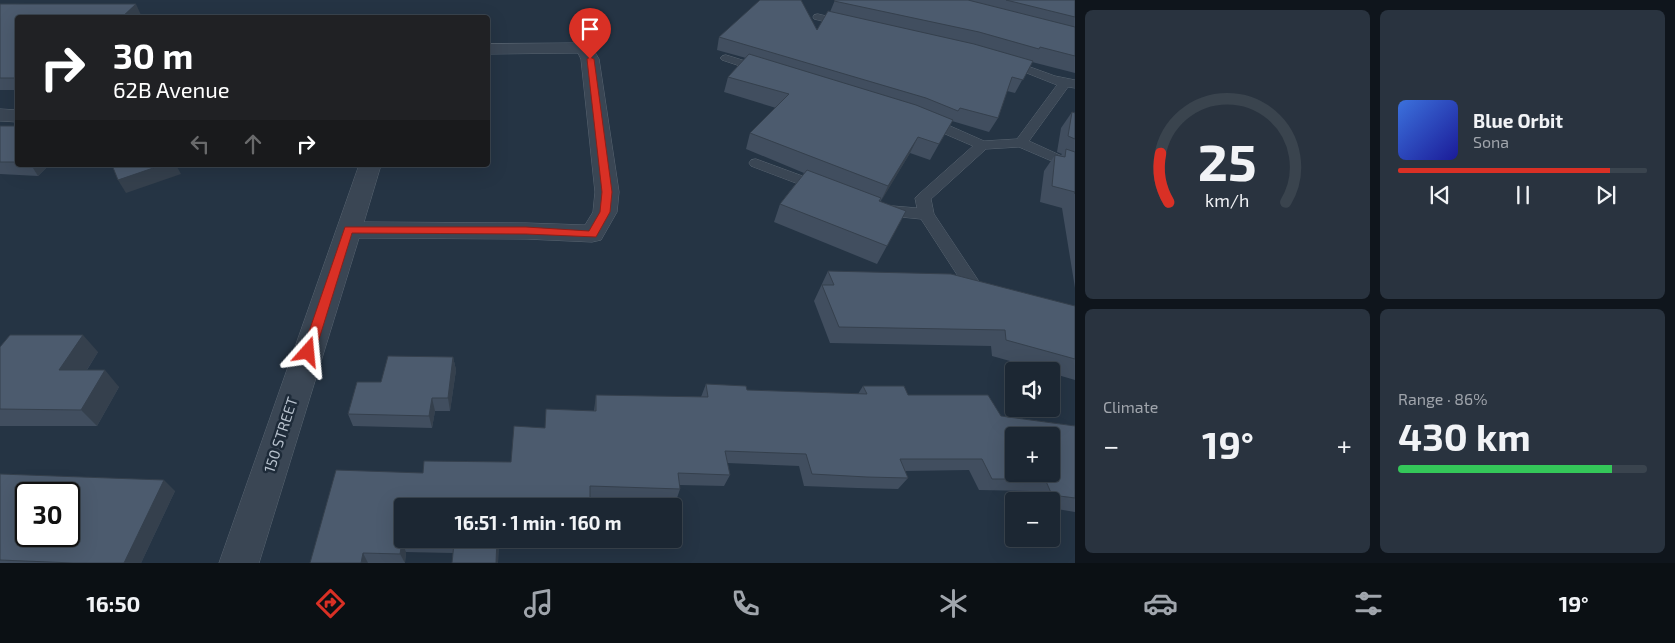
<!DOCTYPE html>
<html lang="en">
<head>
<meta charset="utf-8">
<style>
	:root { --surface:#1c2733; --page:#29333f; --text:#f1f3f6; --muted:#a0a5ac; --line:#3a444e; --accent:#d93025 }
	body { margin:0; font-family:"Exo 2",sans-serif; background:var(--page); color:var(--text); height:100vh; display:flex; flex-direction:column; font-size:19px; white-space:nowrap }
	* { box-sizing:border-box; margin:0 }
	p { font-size:16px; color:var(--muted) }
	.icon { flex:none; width:28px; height:28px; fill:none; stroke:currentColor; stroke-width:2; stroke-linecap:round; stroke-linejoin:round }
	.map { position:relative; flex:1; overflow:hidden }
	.sheet { display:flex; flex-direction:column; gap:10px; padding:10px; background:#0f151c; width:600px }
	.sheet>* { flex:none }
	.top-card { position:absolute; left:15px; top:15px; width:475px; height:152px; border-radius:5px; box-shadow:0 5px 20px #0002,0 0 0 1px var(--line); background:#202124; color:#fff; overflow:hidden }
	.controls { position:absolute; left:1005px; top:362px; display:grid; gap:10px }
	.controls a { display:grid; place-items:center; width:55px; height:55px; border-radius:5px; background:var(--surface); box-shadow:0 5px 20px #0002,0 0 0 1px var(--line); font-size:25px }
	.speed { position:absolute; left:15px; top:482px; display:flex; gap:10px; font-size:25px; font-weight:700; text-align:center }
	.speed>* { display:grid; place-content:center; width:65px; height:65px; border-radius:50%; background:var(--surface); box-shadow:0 5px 20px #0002,0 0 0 1px var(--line); line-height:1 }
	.speed .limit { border:2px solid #111; border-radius:8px; background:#fff; color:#111 }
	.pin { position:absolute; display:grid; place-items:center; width:42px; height:42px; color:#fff; margin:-51px -21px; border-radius:50% 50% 50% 0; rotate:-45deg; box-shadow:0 0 5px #0007 }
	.pin .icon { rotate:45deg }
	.me { position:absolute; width:55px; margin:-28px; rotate:18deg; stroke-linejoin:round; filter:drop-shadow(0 0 4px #0008) }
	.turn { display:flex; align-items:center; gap:18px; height:105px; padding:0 15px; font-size:22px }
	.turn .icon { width:65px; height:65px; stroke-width:2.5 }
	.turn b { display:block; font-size:35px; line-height:42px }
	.lanes { display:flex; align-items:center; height:48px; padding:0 15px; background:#0003; justify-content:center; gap:25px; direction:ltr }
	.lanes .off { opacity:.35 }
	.big { font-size:38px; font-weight:700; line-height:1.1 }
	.sheet .card { flex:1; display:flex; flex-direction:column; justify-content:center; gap:8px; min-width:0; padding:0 18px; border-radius:8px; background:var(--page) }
	.sheet .dial { align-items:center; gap:0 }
	.dial svg { height:130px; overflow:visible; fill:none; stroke:var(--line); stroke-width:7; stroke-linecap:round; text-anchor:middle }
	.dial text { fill:var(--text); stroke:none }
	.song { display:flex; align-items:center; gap:15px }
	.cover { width:60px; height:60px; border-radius:8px; background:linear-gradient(135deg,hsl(220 70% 55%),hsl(240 70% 35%)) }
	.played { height:5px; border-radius:2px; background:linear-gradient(90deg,var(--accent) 85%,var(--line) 85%) }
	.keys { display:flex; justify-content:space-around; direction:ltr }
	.heat { display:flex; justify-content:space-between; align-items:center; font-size:28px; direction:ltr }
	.charge { height:8px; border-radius:4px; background:linear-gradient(90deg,#34c759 86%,var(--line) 0) }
	.sheet .tiles { flex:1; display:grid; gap:10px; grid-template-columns:repeat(2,1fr) }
	.trip { position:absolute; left:394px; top:498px; width:288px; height:50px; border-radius:5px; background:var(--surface); box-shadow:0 5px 20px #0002,0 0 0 1px var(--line); font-weight:700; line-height:50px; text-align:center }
	.menu { display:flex; height:80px; justify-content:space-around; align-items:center; background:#0b1014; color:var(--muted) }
	.menu .icon { width:35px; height:35px }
	.menu .selected { color:var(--accent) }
	.menu b { font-size:22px; color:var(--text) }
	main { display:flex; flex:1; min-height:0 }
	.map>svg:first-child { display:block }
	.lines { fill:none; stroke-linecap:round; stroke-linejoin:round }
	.lane-casing { stroke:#586471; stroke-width:1 }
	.street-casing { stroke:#586471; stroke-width:1 }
	.lane { fill:#3a4654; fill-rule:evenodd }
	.street { fill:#3a4654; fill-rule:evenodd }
	.wall { fill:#414e5f }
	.shaded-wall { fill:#35404d }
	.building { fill:#4c5b6e; stroke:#35404d; fill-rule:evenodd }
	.route { fill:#d93025; stroke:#8d1f18 }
	.labels { text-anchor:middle; stroke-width:5; stroke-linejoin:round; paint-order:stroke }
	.street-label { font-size:15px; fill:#b7c1cd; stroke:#1e2b39 }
</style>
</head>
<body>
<main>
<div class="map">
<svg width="1075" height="563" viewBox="0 0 1075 563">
	<rect width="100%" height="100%" fill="#253444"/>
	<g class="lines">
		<defs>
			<g id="lane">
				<path d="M 818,14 L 851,22 L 852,24 L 847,27 L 814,19 L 813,17 L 814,15 Z"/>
				<path d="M 726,55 L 768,68 L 770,70 L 764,74 L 722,60 L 720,58 L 722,56 Z"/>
				<path d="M 1008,59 L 1055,76 L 1075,80 L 1075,88 L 1068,87 L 1029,141 L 1075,162 L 1075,171 L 1019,147 L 986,149 L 931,199 L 934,214 L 980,283 L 977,287 L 971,289 L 965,287 L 921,219 L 881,215 L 876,214 L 873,210 L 876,206 L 881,205 L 917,208 L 915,198 L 918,195 L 973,146 L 922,124 L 920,121 L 922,118 L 932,118 L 984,141 L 1017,139 L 1057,85 L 1004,64 L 1002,62 L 1004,60 Z"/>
				<path d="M 756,159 L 827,185 L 829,188 L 827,191 L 817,191 L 751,166 L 749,163 L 751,160 Z"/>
			</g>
			<g id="street">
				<path d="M 584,43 L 590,44 L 599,59 L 619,192 L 617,212 L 601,240 L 592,242 L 526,239 L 359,238 L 259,563 L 219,563 L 359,165 L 381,165 L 364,222 L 526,223 L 585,225 L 593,212 L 595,192 L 581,59 L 578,53 L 488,54 L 488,44 Z"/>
				<path d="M 0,109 L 18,110 L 18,122 L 0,121 Z"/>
			</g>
		</defs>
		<use href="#lane" class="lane-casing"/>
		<use href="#street" class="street-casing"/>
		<use href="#lane" class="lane"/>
		<use href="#street" class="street"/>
	</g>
	<g class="wall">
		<path d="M 835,0 L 1075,0 L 1075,73 L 1032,62 L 1015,93 L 1007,91 L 998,118 L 989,132 L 952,121 L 930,160 L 910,153 L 880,202 L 906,211 L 877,264 L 774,222 L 780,204 L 804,173 L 746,149 L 750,133 L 776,108 L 724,92 L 728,77 L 746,58 L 717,50 L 719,37 L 817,30 L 830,12 Z"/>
		<path d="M 0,4 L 141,15 L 139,18 L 18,18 L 18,90 L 0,90 Z"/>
		<path d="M 1072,112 L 1075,113 L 1075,288 L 1062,208 L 1040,202 L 1044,171 L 1055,155 L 1060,156 L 1062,154 L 1057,152 L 1061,128 Z"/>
		<path d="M 0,126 L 18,126 L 18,165 L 49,165 L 38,176 L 0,174 Z"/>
		<path d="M 828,271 L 1075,306 L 1075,380 L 1051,373 L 1051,371 L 1045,371 L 992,356 L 991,346 L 830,343 L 814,301 Z"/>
		<path d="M 0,347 L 98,352 L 87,370 L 119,387 L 97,426 L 0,426 Z"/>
		<path d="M 453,357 L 456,370 L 450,411 L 435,411 L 432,428 L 353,426 L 348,414 L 381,382 Z"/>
		<path d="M 706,384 L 747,390 L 858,394 L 863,386 L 908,395 L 1001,416 L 1075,426 L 1075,512 L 1051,508 L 1051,501 L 1035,501 L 1031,491 L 979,490 L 969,470 L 905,471 L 908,478 L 898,489 L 857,488 L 804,486 L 799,466 L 727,463 L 730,475 L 724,486 L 680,485 L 680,489 L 676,501 L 590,498 L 590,506 L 402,506 L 499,539 L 498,563 L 452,563 L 453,553 L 406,552 L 405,563 L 310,563 L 423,473 L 511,462 L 545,428 L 594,411 L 596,395 L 701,397 Z"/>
		<path d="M 0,474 L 175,491 L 141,563 L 0,563 Z"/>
	</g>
	<g class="shaded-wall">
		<path d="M 136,4 L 141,15 L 139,18 L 121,18 Z"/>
		<path d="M 918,137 L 910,153 L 880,203 L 888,186 Z"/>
		<path d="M 31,165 L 49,165 L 38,176 Z"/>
		<path d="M 162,165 L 176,165 L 181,174 L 126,193 L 118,180 Z"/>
		<path d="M 83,335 L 98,352 L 76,387 L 59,370 Z"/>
		<path d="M 453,357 L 456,370 L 450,411 L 448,398 Z"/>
		<path d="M 105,370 L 119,387 L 97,426 L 81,410 Z"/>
		<path d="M 432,398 L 435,411 L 432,428 L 429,416 Z"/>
		<path d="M 164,480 L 175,491 L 141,563 L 124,563 Z"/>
		<path d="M 497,539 L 499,539 L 498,563 L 496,563 Z"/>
		<path d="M 402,542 L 406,552 L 405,563 L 400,554 Z"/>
		<path d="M 363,553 L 368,563 L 361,563 Z"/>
	</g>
	<g class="building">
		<path d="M 760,0 L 801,0 L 817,30 L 828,11 L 974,44 L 1033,61 L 1023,80 L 1012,77 L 998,118 L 960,108 L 958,111 L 926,98 L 719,37 Z"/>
		<path d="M 835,0 L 968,0 L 1075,27 L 1075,56 L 1040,47 L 1039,49 L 979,32 L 834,1 Z"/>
		<path d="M 1006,0 L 1075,0 L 1075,17 Z"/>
		<path d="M 0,4 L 136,4 L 121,18 L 18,18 L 18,78 L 0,78 Z"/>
		<path d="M 749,54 L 916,105 L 953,120 L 939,144 L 918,137 L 888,186 L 750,133 L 789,94 L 728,77 Z"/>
		<path d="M 1072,112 L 1075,113 L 1075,139 L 1068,136 Z"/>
		<rect x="0" y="126" width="18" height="36"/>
		<path d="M 1066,149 L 1075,152 L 1075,194 L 1075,192 L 1052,186 L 1055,155 L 1065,157 Z"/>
		<path d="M 112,165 L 162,165 L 118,180 Z"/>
		<path d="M 807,170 L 881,198 L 879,201 L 906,211 L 887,246 L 780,204 Z"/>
		<path d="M 828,271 L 951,274 L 1075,306 L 1075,359 L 1006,340 L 1005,330 L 839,327 L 822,285 L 834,285 Z"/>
		<path d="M 10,335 L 83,335 L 59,370 L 105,370 L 81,410 L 0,409 L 0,347 Z"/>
		<path d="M 388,356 L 453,357 L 448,398 L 432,398 L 429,416 L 348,414 L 357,382 L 381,382 Z"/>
		<path d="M 706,384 L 746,386 L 747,390 L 867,394 L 863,386 L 904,386 L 908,395 L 988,395 L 1001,416 L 1075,426 L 1075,498 L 1052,495 L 1045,479 L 992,479 L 982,459 L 900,459 L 908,478 L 867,477 L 812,474 L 806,454 L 725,451 L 730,475 L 678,473 L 680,489 L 590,486 L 590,502 L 555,500 L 555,506 L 402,506 L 402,539 L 497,539 L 496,563 L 452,563 L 454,543 L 402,542 L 400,554 L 363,553 L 361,563 L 310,563 L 336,470 L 423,473 L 424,461 L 511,462 L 514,426 L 545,428 L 546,409 L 596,411 L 596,395 L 708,397 ZM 1014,436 L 1051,436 L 1051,474 L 1014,474 Z"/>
		<path d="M 0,474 L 164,480 L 124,563 L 73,563 L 0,560 ZM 26,494 L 69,494 L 69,536 L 26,536 Z"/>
	</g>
	<path class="route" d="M 590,57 L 594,59 L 612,192 L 610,212 L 596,237 L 526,234 L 352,233 L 315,352 L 313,355 L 304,355 L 302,352 L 345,227 L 526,227 L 589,231 L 600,212 L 602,192 L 587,59 Z"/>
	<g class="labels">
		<g class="street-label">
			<text transform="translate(281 435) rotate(-72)" y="5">150 STREET</text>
		</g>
	</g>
</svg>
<div class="controls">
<a><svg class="icon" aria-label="sound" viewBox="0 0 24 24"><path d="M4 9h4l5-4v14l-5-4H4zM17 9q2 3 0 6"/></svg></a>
<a>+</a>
<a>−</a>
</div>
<div class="speed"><div class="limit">30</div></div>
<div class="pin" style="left:590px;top:59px;background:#d93025"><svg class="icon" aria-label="arrive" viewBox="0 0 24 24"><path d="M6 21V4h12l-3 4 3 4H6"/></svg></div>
<svg class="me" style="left:308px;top:352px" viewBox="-20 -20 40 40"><path d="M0-17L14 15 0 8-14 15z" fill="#d93025" stroke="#fff" stroke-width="4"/></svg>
<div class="trip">16:51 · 1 min · 160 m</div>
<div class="top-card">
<div class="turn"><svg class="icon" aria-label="right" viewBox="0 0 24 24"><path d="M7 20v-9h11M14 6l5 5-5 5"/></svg><div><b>30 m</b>62B Avenue</div></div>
<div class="lanes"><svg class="icon off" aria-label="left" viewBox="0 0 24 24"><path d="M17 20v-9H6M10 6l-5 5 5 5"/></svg><svg class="icon off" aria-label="ahead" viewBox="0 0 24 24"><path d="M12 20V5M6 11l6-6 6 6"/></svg><svg class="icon" aria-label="right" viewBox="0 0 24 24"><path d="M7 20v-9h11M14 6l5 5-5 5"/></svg></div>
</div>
</div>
<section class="sheet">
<div class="tiles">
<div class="card dial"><svg viewBox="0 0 100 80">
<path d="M14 69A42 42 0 1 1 86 69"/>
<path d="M14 69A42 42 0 0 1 9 39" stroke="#d93025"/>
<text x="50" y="56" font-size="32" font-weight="700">25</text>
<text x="50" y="72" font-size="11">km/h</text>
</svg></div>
<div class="card">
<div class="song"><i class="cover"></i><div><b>Blue Orbit</b><p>Sona</p></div></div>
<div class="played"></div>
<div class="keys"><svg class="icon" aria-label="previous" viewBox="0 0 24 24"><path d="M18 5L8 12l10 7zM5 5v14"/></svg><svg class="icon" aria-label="pause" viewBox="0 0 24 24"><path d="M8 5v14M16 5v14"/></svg><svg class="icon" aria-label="next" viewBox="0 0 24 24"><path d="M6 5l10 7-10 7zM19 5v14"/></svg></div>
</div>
<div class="card"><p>Climate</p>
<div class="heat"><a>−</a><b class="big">19°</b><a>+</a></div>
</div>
<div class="card"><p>Range · 86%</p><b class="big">430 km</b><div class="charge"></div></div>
</div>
</section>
</main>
<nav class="menu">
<b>16:50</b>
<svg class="icon selected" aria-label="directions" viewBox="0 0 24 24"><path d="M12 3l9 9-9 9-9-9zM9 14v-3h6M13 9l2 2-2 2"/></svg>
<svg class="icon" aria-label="music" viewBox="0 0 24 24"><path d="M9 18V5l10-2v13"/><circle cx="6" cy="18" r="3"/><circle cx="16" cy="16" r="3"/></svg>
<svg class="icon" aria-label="phone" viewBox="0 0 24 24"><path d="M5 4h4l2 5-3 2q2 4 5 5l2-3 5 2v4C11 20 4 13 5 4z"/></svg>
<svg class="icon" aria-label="climate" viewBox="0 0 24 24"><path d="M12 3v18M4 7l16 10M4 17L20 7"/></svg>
<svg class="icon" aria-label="car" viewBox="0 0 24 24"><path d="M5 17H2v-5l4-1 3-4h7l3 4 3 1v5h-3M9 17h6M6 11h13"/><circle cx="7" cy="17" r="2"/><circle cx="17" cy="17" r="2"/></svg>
<svg class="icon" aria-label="filters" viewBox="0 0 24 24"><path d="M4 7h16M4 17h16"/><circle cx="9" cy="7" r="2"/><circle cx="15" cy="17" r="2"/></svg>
<b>19°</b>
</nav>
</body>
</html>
